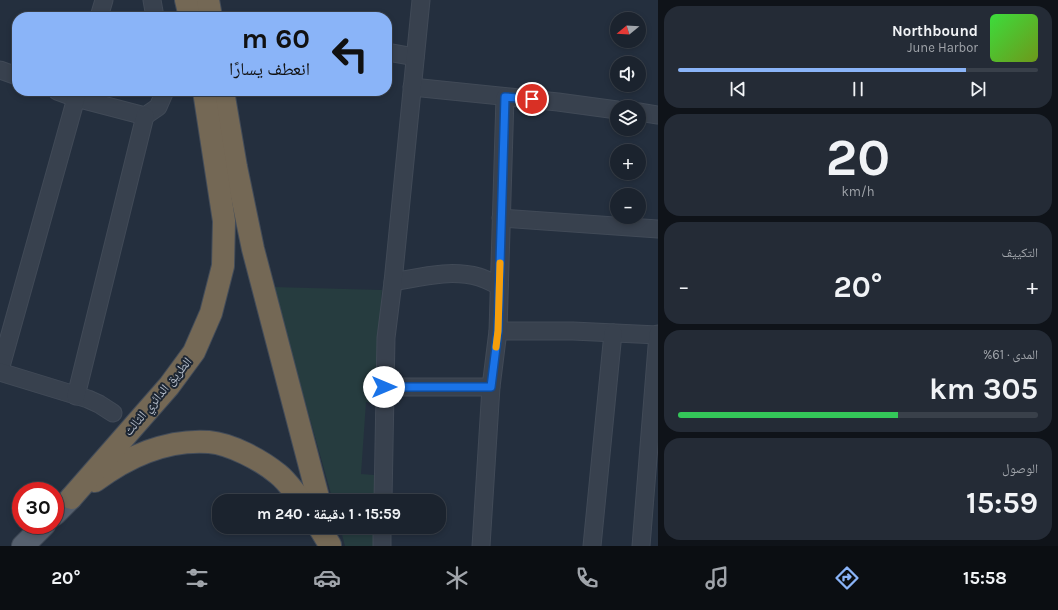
<!DOCTYPE html>
<html lang="ar">
<head>
<meta charset="utf-8">
<style>
	:root { --surface:#1b232e; --page:#242b36; --text:#f1f3f6; --muted:#a0a4aa; --line:#39404a; --accent:#8ab4f8 }
	body { margin:0; font-family:Karla,"Noto Naskh Arabic",sans-serif; background:var(--page); color:var(--text); direction:rtl; height:100vh; display:flex; flex-direction:column; font-size:15px; white-space:nowrap }
	* { box-sizing:border-box; margin:0 }
	p { font-size:13px; color:var(--muted) }
	.icon { flex:none; width:22px; height:22px; fill:none; stroke:currentColor; stroke-width:2; stroke-linecap:round; stroke-linejoin:round }
	.map { position:relative; flex:1; overflow:hidden; direction:ltr }
	.panel { display:flex; flex-direction:column; gap:6px; padding:6px; background:#0f1319; width:400px }
	.panel>* { flex:none }
	.hud { position:absolute; left:12px; top:12px; width:380px; height:84px; border-radius:16px; box-shadow:0 2px 6px #0003,0 0 0 1px var(--line); direction:rtl; background:#8ab4f8; color:#111; overflow:hidden }
	.needle { width:26px; rotate:252deg }
	.buttons { position:absolute; left:610px; top:12px; display:grid; gap:8px }
	.buttons a { display:grid; place-items:center; width:36px; height:36px; border-radius:50%; background:var(--surface); box-shadow:0 2px 6px #0003,0 0 0 1px var(--line); font-size:20px }
	.speed { position:absolute; left:12px; top:482px; display:flex; gap:8px; font-size:20px; font-weight:700; text-align:center }
	.speed>* { display:grid; place-content:center; width:52px; height:52px; border-radius:50%; background:var(--surface); box-shadow:0 2px 6px #0003,0 0 0 1px var(--line); line-height:1 }
	.speed .limit { border:6px solid #d22; background:#fff; color:#111 }
	.pin { position:absolute; display:grid; place-items:center; width:34px; height:34px; color:#fff; margin:-17px; border:2px solid #fff; border-radius:50%; box-shadow:0 1px 4px #0007 }
	.me { position:absolute; width:44px; margin:-22px; rotate:90deg; stroke-linejoin:round; filter:drop-shadow(0 0 3px #0008) }
	.turn { display:flex; align-items:center; gap:14px; height:84px; padding:0 16px; font-size:18px }
	.turn .icon { width:52px; height:52px; stroke-width:2.5 }
	.turn b { display:block; font-size:28px; line-height:34px }
	.big { font-size:30px; font-weight:700; line-height:1.1 }
	.panel .tile { flex:1; display:flex; flex-direction:column; justify-content:center; gap:6px; min-width:0; padding:0 14px; border-radius:16px; background:var(--page) }
	.panel .dial { align-items:center; gap:0 }
	.dial b { font-size:52px; line-height:1 }
	.song { display:flex; align-items:center; gap:12px }
	.cover { width:48px; height:48px; border-radius:6px; background:linear-gradient(135deg,hsl(120 70% 55%),hsl(80 70% 35%)) }
	.played { height:4px; border-radius:2px; background:linear-gradient(90deg,var(--accent) 80%,var(--line) 80%) }
	.keys { display:flex; justify-content:space-around; direction:ltr }
	.heat { display:flex; justify-content:space-between; align-items:center; font-size:22px; direction:ltr }
	.charge { height:6px; border-radius:3px; background:linear-gradient(90deg,#34c759 61%,var(--line) 0) }
	.trip { position:absolute; left:212px; top:494px; width:234px; height:40px; border-radius:16px; background:var(--surface); box-shadow:0 2px 6px #0003,0 0 0 1px var(--line); font-weight:700; line-height:40px; text-align:center; direction:rtl }
	.tab-bar { display:flex; height:64px; justify-content:space-around; align-items:center; background:#0b0e12; color:var(--muted) }
	.tab-bar .icon { width:28px; height:28px }
	.tab-bar .on { color:var(--accent) }
	.tab-bar b { font-size:18px; color:var(--text) }
	main { display:flex; flex:1; min-height:0 }
	.map>svg:first-child { display:block }
	.green { fill:#263c3f }
	.lines { fill:none; stroke-linecap:round; stroke-linejoin:round }
	.minor-casing { stroke:#414a57; stroke-width:19 }
	.major-casing { stroke:#414a57; stroke-width:24 }
	.highway-casing { stroke:#434c59; stroke-width:24 }
	.minor { stroke:#38414e; stroke-width:17 }
	.major { stroke:#56606e; stroke-width:22 }
	.highway { stroke:#746855; stroke-width:22 }
	.route-casing { stroke:#114b97; stroke-width:10 }
	.route { stroke:#1a73e8; stroke-width:7 }
	.slow { stroke:#f59e0b; stroke-width:7 }
	.labels { text-anchor:middle; stroke-width:4; stroke-linejoin:round; paint-order:stroke }
	.street-label { font-size:13px; fill:#b4bcc9; stroke:#1d2633 }
</style>
</head>
<body>
<main>
<section class="panel">
<div class="tile">
<div class="song"><i class="cover"></i><div><b>Northbound</b><p>June Harbor</p></div></div>
<div class="played"></div>
<div class="keys"><svg class="icon" aria-label="previous" viewBox="0 0 24 24"><path d="M18 5L8 12l10 7zM5 5v14"/></svg><svg class="icon" aria-label="pause" viewBox="0 0 24 24"><path d="M8 5v14M16 5v14"/></svg><svg class="icon" aria-label="next" viewBox="0 0 24 24"><path d="M6 5l10 7-10 7zM19 5v14"/></svg></div>
</div>
<div class="tile dial"><b>20</b><p>km/h</p></div>
<div class="tile"><p>التكييف</p>
<div class="heat"><a>−</a><b class="big">20°</b><a>+</a></div>
</div>
<div class="tile"><p>المدى · 61%</p><b class="big">305 km</b><div class="charge"></div></div>
<div class="tile"><p>الوصول</p><b class="big">15:59</b></div>
</section>
<div class="map">
<svg width="658" height="546" viewBox="0 0 658 546">
	<rect width="100%" height="100%" fill="#242f3e"/>
	<g class="green">
		<path d="M 273,287 L 382,290 L 374,404 L 366,402 L 361,474 L 374,475 L 374,501 L 333,501 Z"/>
		<path d="M 340,527 L 373,527 L 373,546 L 345,546 Z"/>
	</g>
	<g class="lines">
		<defs>
			<g id="minor">
				<path d="M 152,0 L 155,17"/>
				<path d="M 99,17 L 104,0"/>
				<path d="M 387,52 L 415,57"/>
				<path d="M 0,70 L 17,76"/>
				<path d="M 412,87 L 558,102 L 617,110"/>
				<path d="M 57,91 L 76,98 L 145,116 L 158,107 L 165,91"/>
				<path d="M 639,112 L 658,115"/>
				<path d="M 501,218 L 658,229"/>
				<path d="M 393,282 C 422,277 450,269 479,277 C 486,279 493,283 499,286"/>
				<path d="M 498,331 L 573,331 L 658,335"/>
				<path d="M 0,370 L 78,91"/>
				<path d="M 0,372 L 88,399 L 99,404 L 113,413"/>
				<path d="M 384,387 L 491,387"/>
				<path d="M 76,396 L 145,116"/>
				<path d="M 383,501 L 386,338 L 393,282 L 421,0"/>
				<path d="M 382,546 L 382,527"/>
				<path d="M 481,546 L 491,387 L 498,331 L 505,97"/>
				<path d="M 592,546 L 613,333"/>
				<path d="M 641,546 L 658,334"/>
			</g>
			<g id="major">
				<path d="M 55,514 L 71,498"/>
				<path d="M 23,546 L 44,525"/>
			</g>
			<g id="highway">
				<path d="M 186,0 L 190,17"/>
				<path d="M 208,0 L 211,17"/>
				<path d="M 223,91 L 236,167 L 253,249 L 319,501"/>
				<path d="M 95,481 C 127,457 167,439 209,442 C 231,444 261,460 278,474 C 287,481 294,492 302,501"/>
				<path d="M 71,498 L 169,386 L 194,352 L 211,313 L 223,266 L 224,221 L 204,91"/>
				<path d="M 319,527 L 330,545"/>
			</g>
		</defs>
		<use href="#minor" class="minor-casing"/>
		<use href="#major" class="major-casing"/>
		<use href="#highway" class="highway-casing"/>
		<use href="#minor" class="minor"/>
		<use href="#major" class="major"/>
		<use href="#highway" class="highway"/>
	</g>
	<g class="lines">
		<defs>
			<path id="route" d="M 384,387 L 491,387 L 498,331 L 505,97 L 532,99"/>
		</defs>
		<use href="#route" class="route-casing"/>
		<use href="#route" class="route"/>
		<path class="slow" d="M 496,347 L 498,331 L 500,263"/>
	</g>
	<g class="labels">
		<g class="street-label">
			<text transform="translate(157 396) rotate(-50)" y="5">الطريق الدائري الثالث</text>
		</g>
	</g>
</svg>
<div class="buttons">
<a><svg class="needle" viewBox="-14 -14 28 28"><path d="M0-13l5 13h-10z" fill="#e53935"/><path d="M0 13l5-13h-10z" fill="#a0a4aa"/></svg></a>
<a><svg class="icon" aria-label="sound" viewBox="0 0 24 24"><path d="M4 9h4l5-4v14l-5-4H4zM17 9q2 3 0 6"/></svg></a>
<a><svg class="icon" aria-label="layers" viewBox="0 0 24 24"><path d="M12 4l9 5-9 5-9-5zM3 14l9 5 9-5"/></svg></a>
<a>+</a>
<a>−</a>
</div>
<div class="speed"><div class="limit">30</div></div>
<div class="pin" style="left:532px;top:99px;background:#d93025"><svg class="icon" aria-label="arrive" viewBox="0 0 24 24"><path d="M6 21V4h12l-3 4 3 4H6"/></svg></div>
<svg class="me" style="left:384px;top:387px" viewBox="-20 -20 40 40"><circle r="19" fill="#fff"/><path d="M0-13L10 11 0 6-10 11z" fill="#1a73e8"/></svg>
<div class="trip">15:59 · 1 دقيقة · 240 m</div>
<div class="hud">
<div class="turn"><svg class="icon" aria-label="left" viewBox="0 0 24 24"><path d="M17 20v-9H6M10 6l-5 5 5 5"/></svg><div><b>60 m</b>انعطف يسارًا</div></div>
</div>
</div>
</main>
<nav class="tab-bar">
<b>15:58</b>
<svg class="icon on" aria-label="directions" viewBox="0 0 24 24"><path d="M12 3l9 9-9 9-9-9zM9 14v-3h6M13 9l2 2-2 2"/></svg>
<svg class="icon" aria-label="music" viewBox="0 0 24 24"><path d="M9 18V5l10-2v13"/><circle cx="6" cy="18" r="3"/><circle cx="16" cy="16" r="3"/></svg>
<svg class="icon" aria-label="phone" viewBox="0 0 24 24"><path d="M5 4h4l2 5-3 2q2 4 5 5l2-3 5 2v4C11 20 4 13 5 4z"/></svg>
<svg class="icon" aria-label="climate" viewBox="0 0 24 24"><path d="M12 3v18M4 7l16 10M4 17L20 7"/></svg>
<svg class="icon" aria-label="car" viewBox="0 0 24 24"><path d="M5 17H2v-5l4-1 3-4h7l3 4 3 1v5h-3M9 17h6M6 11h13"/><circle cx="7" cy="17" r="2"/><circle cx="17" cy="17" r="2"/></svg>
<svg class="icon" aria-label="filters" viewBox="0 0 24 24"><path d="M4 7h16M4 17h16"/><circle cx="9" cy="7" r="2"/><circle cx="15" cy="17" r="2"/></svg>
<b>20°</b>
</nav>
</body>
</html>
